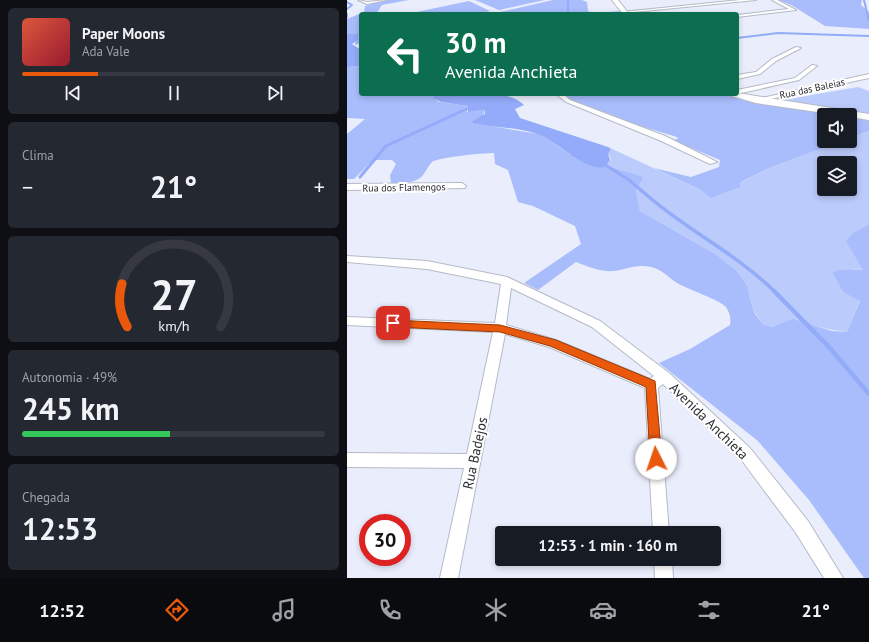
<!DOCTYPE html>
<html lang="pt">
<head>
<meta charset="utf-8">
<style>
	:root { --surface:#171b24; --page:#242831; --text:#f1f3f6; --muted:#9ea1a6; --line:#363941; --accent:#ea580c }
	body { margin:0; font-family:"PT Sans",sans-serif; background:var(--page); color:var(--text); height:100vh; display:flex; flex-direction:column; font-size:15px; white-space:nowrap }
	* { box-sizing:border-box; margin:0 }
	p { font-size:13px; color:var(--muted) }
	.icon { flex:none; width:22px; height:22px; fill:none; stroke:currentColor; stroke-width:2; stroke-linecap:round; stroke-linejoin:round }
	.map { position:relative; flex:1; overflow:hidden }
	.details { display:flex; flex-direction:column; gap:8px; padding:8px; background:#0d0f14; width:347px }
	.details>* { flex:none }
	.guide { position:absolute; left:12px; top:12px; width:380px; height:84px; border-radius:4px; box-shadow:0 2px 6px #0003; background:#0b6e4f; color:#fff; overflow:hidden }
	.tools { position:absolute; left:470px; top:108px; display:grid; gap:8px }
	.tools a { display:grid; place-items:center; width:40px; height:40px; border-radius:4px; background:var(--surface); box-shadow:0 2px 6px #0003; font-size:20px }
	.speed { position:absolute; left:12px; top:514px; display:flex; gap:8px; font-size:20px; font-weight:700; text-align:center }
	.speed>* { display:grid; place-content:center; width:52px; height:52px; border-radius:50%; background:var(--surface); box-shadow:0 2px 6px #0003; line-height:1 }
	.speed .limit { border:6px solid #d22; background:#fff; color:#111 }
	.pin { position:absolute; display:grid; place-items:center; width:34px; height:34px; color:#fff; margin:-17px; border-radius:8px; box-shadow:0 2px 6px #0006 }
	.me { position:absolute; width:44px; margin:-22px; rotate:356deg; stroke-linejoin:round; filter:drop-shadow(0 0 3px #0008) }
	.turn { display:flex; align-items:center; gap:14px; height:84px; padding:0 20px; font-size:18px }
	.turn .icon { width:52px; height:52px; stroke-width:2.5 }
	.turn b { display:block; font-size:28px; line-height:34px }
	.big { font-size:30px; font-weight:700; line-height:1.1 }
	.details .widget { flex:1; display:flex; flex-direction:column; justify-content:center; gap:6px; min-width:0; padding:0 14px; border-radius:6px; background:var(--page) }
	.details .dial { align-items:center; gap:0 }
	.dial svg { height:104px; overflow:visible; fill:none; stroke:var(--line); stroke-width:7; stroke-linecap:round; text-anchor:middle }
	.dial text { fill:var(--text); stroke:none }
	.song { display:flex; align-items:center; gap:12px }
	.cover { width:48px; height:48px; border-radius:6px; background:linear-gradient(135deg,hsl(10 70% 55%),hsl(350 70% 35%)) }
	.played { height:4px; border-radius:2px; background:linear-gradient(90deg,var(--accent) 25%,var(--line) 25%) }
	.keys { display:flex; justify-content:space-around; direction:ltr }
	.heat { display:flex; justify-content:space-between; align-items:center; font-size:22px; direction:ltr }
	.charge { height:6px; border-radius:3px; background:linear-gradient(90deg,#34c759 49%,var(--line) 0) }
	.trip { position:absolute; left:148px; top:526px; width:226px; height:40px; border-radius:4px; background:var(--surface); box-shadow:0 2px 6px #0003; font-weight:700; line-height:40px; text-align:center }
	.tab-bar { display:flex; height:64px; justify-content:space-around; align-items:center; background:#090b0e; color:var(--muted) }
	.tab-bar .icon { width:28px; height:28px }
	.tab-bar .selected { color:var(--accent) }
	.tab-bar b { font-size:18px; color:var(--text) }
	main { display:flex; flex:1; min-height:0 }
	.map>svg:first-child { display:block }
	.green { fill:#bbcbfb; fill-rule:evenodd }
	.forest { fill:#a9bdfc }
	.water { fill:#93abf9 }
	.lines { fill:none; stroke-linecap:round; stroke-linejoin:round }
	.stream-far3 { stroke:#93abf9; stroke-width:2 }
	.stream-far2 { stroke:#93abf9; stroke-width:3 }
	.stream-far1 { stroke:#93abf9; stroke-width:3.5 }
	.stream { stroke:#93abf9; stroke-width:4.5 }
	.minor-casing { stroke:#b5bac6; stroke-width:2 }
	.tertiary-casing { stroke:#b5bac6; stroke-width:2 }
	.minor { fill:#fff; fill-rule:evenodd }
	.tertiary { fill:#fff; fill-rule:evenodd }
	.route { fill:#ea580c; stroke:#983908 }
	.labels { text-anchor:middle; stroke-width:4; stroke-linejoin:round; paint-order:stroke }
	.far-street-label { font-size:10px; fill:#2a2b30; stroke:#fff }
	.near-street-label { font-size:14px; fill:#2a2b30; stroke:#fff }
</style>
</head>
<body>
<main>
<section class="details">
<div class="widget">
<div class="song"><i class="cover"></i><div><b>Paper Moons</b><p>Ada Vale</p></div></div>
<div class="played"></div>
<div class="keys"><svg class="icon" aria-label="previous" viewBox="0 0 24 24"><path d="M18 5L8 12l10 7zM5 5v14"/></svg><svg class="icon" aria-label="pause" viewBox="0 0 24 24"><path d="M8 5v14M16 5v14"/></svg><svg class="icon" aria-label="next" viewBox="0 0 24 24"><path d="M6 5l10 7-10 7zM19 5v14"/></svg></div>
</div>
<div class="widget"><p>Clima</p>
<div class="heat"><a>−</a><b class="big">21°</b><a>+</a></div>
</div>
<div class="widget dial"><svg viewBox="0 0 100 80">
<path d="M14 69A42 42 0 1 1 86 69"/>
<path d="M14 69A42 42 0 0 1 10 36" stroke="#ea580c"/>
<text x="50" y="56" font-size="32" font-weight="700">27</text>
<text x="50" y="72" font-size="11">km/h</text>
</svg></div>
<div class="widget"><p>Autonomia · 49%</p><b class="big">245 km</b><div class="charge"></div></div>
<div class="widget"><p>Chegada</p><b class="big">12:53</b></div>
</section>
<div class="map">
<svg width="522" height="578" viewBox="0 0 522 578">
	<rect width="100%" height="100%" fill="#eaeefc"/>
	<g class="green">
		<path d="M 511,87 L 522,91 L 522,114 L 425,99 L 442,99 Z"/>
		<path d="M 522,131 L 522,224 L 506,233 L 516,270 L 498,269 L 485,273 L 496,292 L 513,300 L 500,332 C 474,330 449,316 424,327 L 416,324 L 408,313 L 403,299 L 401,287 L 390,271 L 370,255 L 293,211 L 289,191 L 297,177 L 257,167 L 264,159 L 261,154 L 264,149 L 261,147 L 354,190 L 393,183 L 422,168 L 495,141 L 503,141 L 503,138 ZM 477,163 L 503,163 L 503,189 L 477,189 Z"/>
	</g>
	<g class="forest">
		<path d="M 36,0 L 62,0 L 35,5 L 29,14 L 14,14 L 14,43 L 8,45 L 8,42 L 11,39 L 11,34 L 0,34 L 0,19 L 17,12 L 18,6 Z"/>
		<path d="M 128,0 L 198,0 L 152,10 Z"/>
		<path d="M 206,0 L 235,0 L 240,2 L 241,11 L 246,13 L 274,11 L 276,14 L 144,14 Z"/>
		<path d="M 432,0 L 515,0 L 514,5 L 522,12 L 522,29 L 478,26 L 446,6 Z"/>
		<path d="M 122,1 L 143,11 L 134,14 L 60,14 Z"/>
		<path d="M 14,66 L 14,94 L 87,94 L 86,97 L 92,102 L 121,106 L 120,112 L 138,110 L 136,116 L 125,121 L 132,124 L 191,134 L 201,139 L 222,154 L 249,167 L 263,167 L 297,177 L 289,191 L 293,211 L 370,255 L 390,271 L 401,287 L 403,299 L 408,314 L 416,324 L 424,327 L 446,319 L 485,331 L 500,332 L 513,301 L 496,292 L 485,273 C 493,267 506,270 516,270 L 499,241 L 506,233 L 522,224 L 522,578 L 517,578 L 462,500 L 411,441 L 312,363 L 343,349 L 383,325 C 384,319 383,313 379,307 C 373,300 340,289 330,283 C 321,277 314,269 304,267 C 288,264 281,269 268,271 C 253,272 242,267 229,262 L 191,290 L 177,283 L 234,244 L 228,226 L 186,206 L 171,202 L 161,170 L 148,164 L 147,153 C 136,153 93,157 85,162 C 82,165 79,171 76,175 C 69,184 55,183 44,183 L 43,175 L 49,164 L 45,160 L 26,160 L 7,179 L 0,179 L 0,134 L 18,119 L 0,118 L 0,67 Z"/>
		<path d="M 216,94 L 372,94 L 424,105 L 497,115 L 477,115 L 477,141 L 495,141 L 422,168 L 396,181 L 393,183 L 393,187 L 364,198 L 354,190 L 307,168 L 344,177 L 372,167 L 373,160 L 325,140 L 331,139 L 330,137 C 305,129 232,110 216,94 Z"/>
		<path d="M 503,116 L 522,118 L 522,131 L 503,138 Z"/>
	</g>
	<g class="water">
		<path d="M 0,34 L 11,34 L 11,40 L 5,44 L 14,50 L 14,66 L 0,67 Z"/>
		<path d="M 87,94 C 111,94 160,87 177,105 L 168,109 L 173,118 L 261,147 L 264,149 L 261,154 L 263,160 L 258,167 C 239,171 214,146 199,138 C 177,126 150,129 126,123 L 125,121 L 138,114 L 138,110 L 121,112 L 121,106 L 94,102 L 86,98 Z"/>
	</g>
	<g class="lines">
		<g class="stream-far3">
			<path d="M 221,0 L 221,14"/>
			<path d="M 517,0 L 522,21"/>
			<path d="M 0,2 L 5,5 L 0,9"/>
			<path d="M 0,14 L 0,17"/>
			<path d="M 390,38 L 431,33 L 522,36"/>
			<path d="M 113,112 L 127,106"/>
		</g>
		<g class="stream-far2">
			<path d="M 257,164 L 282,180 L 295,191"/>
			<path d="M 13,177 L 39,146 L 115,111"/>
		</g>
		<path class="stream-far1" d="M 294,190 C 335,228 388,252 428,292"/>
		<path class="stream" d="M 427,291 L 482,347 L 522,394"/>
		<defs>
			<g id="minor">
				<path d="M 11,0 L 20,2 L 40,0 L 20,4 Z"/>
				<path d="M 393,0 L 409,0 L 277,13 L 275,12 Z"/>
				<path d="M 425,0 L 430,0 L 449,10 L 390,17 L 390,15 L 442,9 Z"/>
				<path d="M 449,47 L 454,48 L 429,61 L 413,74 L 390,79 L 390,75 L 409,72 L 425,59 Z"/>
				<path d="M 465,65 L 470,66 L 452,80 L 390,94 L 390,90 L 448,78 Z"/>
				<path d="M 522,74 L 522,78 L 409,102 L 406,100 Z"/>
				<path d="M 209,94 L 216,94 L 223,100 L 318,136 L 370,162 L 363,164 L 312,140 L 219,102 Z"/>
				<path d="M 115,183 L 119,186 L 118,188 L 0,190 L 0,184 Z"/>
				<path d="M 0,256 L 80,261 L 160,277 L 253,321 L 322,373 L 403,448 L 461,521 L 496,578 L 477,578 L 449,533 L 393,458 L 316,384 L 311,388 L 322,533 L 306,533 L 298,388 L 202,347 L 158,334 L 111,578 L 93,578 L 117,468 L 0,467 L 0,453 L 120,454 L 146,332 L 0,325 L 0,317 L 148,323 L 154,284 L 80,269 L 0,262 ZM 164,288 L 245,327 L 307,376 L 303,379 L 209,340 L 159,325 Z"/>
				<path d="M 307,559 L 325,559 L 326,578 L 308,578 Z"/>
			</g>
			<g id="tertiary">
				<path d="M 265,0 L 271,0 L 282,14 L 276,14 Z"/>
				<path d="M 390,93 L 522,114 L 522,120 L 503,117 L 503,115 L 491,115 L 409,103 L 378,94 Z"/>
			</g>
		</defs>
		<use href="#minor" class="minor-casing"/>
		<use href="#tertiary" class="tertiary-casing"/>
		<use href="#minor" class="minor"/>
		<use href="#tertiary" class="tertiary"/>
	</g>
	<path class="route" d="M 46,320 L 153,325 L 209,340 L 308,381 L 315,459 L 314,463 L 309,465 L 305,463 L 303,459 L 299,387 L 203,346 L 153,332 L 46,327 L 41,323 Z"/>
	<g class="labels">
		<g class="far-street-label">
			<text transform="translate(465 88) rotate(-12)" y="4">Rua das Baleias</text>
			<text transform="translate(57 187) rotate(-1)" y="4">Rua dos Flamengos</text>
		</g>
		<g class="near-street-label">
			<text transform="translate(362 421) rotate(44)" y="5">Avenida Anchieta</text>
			<text transform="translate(128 453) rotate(-78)" y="5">Rua Badejos</text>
		</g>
	</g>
</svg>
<div class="tools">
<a><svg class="icon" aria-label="sound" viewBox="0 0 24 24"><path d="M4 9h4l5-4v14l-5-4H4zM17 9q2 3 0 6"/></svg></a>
<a><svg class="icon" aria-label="layers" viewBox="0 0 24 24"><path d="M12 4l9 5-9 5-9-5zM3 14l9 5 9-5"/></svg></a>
</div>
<div class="speed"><div class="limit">30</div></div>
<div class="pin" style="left:46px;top:323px;background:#d93025"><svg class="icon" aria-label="arrive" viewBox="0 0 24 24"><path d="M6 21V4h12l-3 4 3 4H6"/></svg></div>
<svg class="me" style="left:309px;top:459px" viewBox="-20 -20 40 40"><circle r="19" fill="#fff"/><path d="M0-13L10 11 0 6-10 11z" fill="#ea580c"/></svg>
<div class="trip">12:53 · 1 min · 160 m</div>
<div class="guide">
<div class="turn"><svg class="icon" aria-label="left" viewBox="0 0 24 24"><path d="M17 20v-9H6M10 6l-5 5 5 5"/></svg><div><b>30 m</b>Avenida Anchieta</div></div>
</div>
</div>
</main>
<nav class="tab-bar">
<b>12:52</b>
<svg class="icon selected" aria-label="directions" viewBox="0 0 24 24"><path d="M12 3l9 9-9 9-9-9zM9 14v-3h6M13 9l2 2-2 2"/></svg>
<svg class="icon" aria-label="music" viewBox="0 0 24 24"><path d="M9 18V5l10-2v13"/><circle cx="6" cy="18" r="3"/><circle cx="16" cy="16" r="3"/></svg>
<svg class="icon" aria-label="phone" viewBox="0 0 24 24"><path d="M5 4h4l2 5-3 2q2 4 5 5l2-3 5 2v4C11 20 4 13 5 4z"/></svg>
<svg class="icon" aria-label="climate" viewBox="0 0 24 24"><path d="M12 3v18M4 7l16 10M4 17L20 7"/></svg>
<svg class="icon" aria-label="car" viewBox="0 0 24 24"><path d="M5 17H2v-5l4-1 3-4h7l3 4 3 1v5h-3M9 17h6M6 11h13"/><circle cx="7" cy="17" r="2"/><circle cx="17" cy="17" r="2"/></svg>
<svg class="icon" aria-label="filters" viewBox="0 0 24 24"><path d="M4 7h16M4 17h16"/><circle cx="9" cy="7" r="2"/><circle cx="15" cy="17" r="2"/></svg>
<b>21°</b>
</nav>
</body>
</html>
